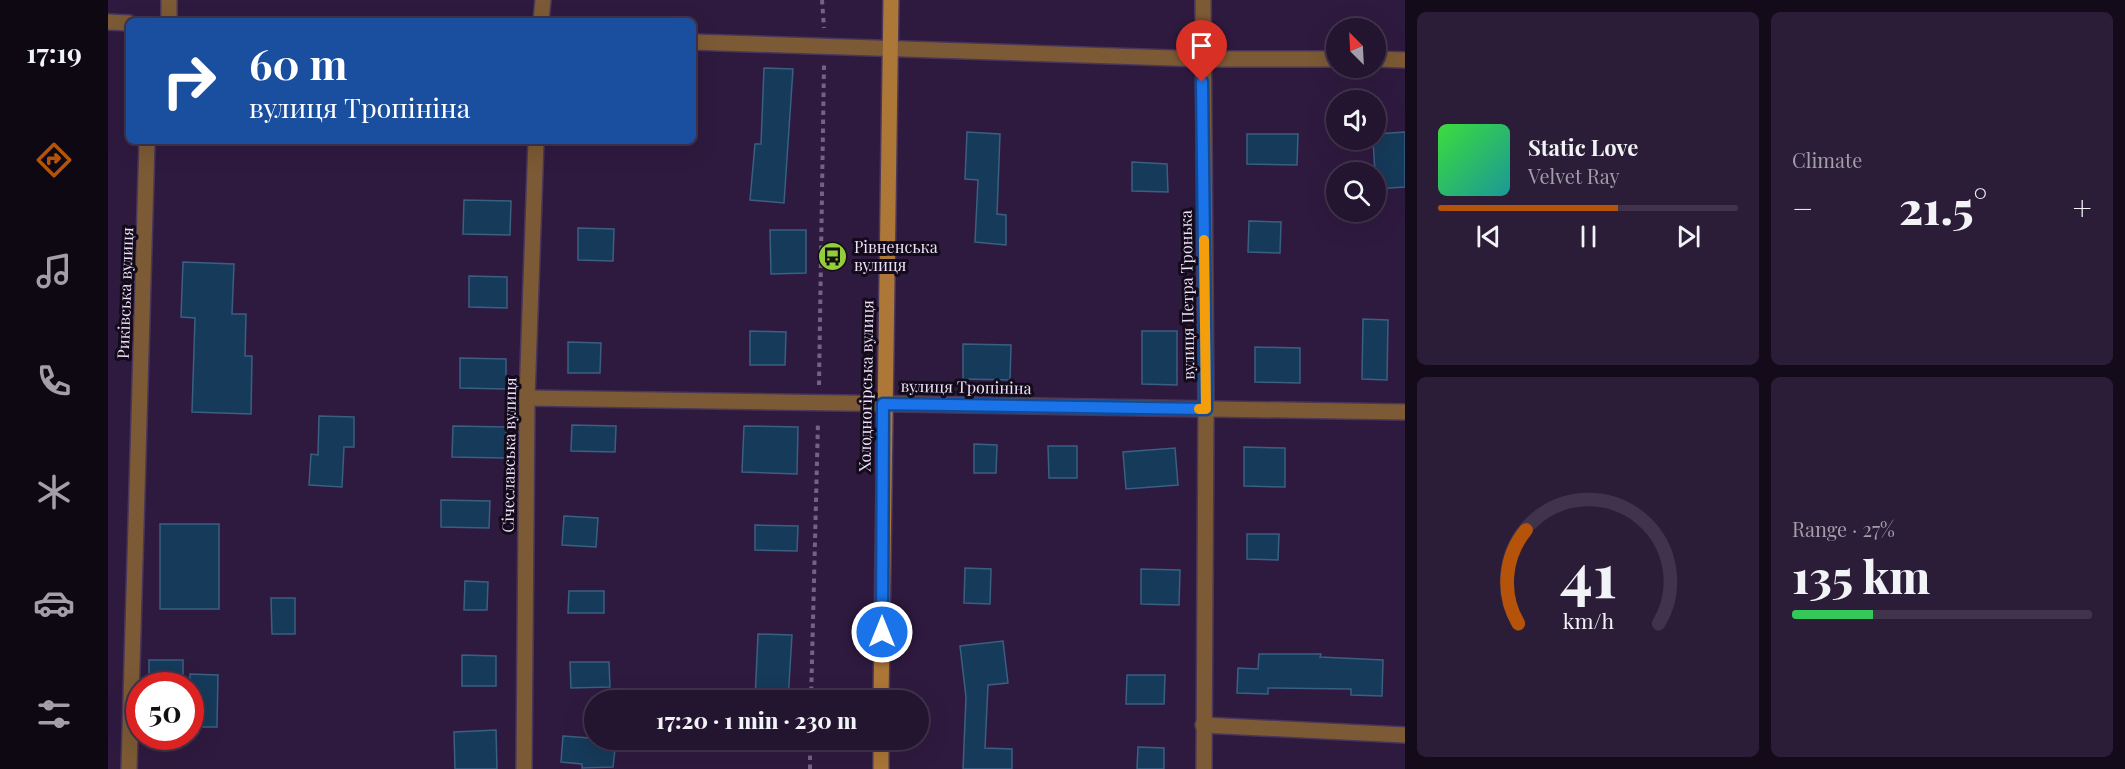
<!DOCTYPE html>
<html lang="en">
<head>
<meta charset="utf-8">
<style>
	:root { --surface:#23142f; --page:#2b1d37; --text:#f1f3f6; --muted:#a39eaa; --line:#40334b; --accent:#b45309 }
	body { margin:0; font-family:"Playfair Display",serif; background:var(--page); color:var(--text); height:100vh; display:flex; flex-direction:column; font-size:22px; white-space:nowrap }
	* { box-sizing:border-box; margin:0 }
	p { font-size:20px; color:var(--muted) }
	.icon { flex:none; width:33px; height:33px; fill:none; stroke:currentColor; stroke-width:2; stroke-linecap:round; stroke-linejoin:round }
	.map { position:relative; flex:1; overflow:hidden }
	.drawer { display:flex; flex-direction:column; gap:12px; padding:12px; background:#130b1a; width:720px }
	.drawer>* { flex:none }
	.guide { position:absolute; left:18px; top:18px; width:570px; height:126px; border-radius:9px; box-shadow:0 6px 24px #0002,0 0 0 2px var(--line); background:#1a4fa0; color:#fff; overflow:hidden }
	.needle { width:39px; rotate:336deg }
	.buttons { position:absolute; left:1218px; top:18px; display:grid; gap:12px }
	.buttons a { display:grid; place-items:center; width:60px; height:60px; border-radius:50%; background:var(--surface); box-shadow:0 6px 24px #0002,0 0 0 2px var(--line); font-size:30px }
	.speed { position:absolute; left:18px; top:672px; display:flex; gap:12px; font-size:30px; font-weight:700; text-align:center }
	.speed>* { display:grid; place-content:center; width:78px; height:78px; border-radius:50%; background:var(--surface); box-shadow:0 6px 24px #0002,0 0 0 2px var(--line); line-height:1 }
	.speed .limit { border:9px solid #d22; background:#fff; color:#111 }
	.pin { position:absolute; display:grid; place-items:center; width:51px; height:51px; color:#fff; margin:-62px -26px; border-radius:50% 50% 50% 0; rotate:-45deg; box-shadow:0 0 6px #0007 }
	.pin .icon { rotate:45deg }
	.me { position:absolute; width:66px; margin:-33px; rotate:0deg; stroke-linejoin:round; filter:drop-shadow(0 0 4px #0008) }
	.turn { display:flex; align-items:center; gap:21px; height:126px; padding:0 24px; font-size:27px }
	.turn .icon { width:78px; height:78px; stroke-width:2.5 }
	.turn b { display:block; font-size:42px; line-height:51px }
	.big { font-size:45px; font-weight:800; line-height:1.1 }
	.drawer .tile { flex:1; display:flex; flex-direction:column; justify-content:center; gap:9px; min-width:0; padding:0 21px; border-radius:9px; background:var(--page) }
	.drawer .dial { align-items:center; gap:0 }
	.dial svg { height:156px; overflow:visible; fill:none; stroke:var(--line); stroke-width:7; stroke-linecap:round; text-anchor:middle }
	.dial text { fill:var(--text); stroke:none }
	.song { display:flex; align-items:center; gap:18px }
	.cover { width:72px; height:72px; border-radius:9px; background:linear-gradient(135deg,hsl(120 70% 55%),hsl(180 70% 35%)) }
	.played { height:6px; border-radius:3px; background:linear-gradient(90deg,var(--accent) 60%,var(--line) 60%) }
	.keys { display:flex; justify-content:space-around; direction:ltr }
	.heat { display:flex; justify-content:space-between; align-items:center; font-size:33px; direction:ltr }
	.charge { height:9px; border-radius:4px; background:linear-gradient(90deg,#34c759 27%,var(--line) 0) }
	.drawer .tiles { flex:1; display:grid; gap:12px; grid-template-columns:repeat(2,1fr) }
	.trip { position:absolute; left:476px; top:690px; width:345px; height:60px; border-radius:30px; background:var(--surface); box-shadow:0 6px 24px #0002,0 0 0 2px var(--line); font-weight:800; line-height:60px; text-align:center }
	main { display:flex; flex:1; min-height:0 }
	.dock { display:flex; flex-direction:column; width:108px; justify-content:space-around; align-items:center; background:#0e0813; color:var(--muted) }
	.dock .icon { width:42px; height:42px }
	.dock .selected { color:var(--accent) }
	.dock b { font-size:27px; color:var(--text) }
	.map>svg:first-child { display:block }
	.building { fill:#163a5a; stroke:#3a5f82; stroke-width:1.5 }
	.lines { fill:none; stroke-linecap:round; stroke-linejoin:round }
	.street-casing { stroke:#4a3659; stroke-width:18 }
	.secondary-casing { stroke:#4a3659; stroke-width:18 }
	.path { stroke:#746283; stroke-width:4; stroke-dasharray:4.5 4.5; stroke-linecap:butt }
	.street { stroke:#7c5a35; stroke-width:15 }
	.secondary { stroke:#ad7737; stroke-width:15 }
	.route-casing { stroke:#114b97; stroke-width:15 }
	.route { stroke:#1a73e8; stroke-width:10 }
	.slow { stroke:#f59e0b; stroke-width:10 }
	.labels { text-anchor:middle; stroke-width:6; stroke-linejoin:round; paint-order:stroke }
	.poi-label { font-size:16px; fill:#ede0f9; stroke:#130a1a; text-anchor:start }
	.street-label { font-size:16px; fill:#ede0f9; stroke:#130a1a }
</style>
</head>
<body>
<main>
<nav class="dock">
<b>17:19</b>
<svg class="icon selected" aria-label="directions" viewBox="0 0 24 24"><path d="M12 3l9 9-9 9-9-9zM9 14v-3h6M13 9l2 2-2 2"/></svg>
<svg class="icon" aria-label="music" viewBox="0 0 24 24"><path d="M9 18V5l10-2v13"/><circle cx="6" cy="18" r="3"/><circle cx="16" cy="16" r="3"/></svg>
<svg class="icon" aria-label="phone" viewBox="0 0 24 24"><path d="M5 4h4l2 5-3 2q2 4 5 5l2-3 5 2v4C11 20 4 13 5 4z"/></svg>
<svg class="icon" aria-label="climate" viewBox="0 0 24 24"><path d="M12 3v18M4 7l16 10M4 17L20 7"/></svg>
<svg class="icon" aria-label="car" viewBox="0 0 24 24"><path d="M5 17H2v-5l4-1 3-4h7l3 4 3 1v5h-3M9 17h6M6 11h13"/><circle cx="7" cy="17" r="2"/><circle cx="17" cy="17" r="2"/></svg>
<svg class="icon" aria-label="filters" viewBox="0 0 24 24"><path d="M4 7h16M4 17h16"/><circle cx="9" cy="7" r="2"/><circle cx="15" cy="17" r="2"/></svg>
</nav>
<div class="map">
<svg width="1297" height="769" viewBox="0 0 1297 769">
	<rect width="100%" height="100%" fill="#2f1a3f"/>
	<g class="building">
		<path d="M 656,68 L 685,69 L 676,203 L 642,200 L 647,144 L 653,144 Z"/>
		<path d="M 859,132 L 892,134 L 889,214 L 898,215 L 898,245 L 867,242 L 870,180 L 857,179 Z"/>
		<path d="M 1297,132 L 1297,187 L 1268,189 L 1265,140 L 1268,134 Z"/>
		<path d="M 1139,134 L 1190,134 L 1189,165 L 1139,164 Z"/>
		<path d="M 1024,162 L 1059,164 L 1060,192 L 1024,191 Z"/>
		<path d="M 356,200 L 403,201 L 402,235 L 355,234 Z"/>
		<path d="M 1141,221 L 1173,222 L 1172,253 L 1140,252 Z"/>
		<path d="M 470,228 L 506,229 L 505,261 L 470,260 Z"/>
		<path d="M 662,230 L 698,230 L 698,273 L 663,274 Z"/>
		<path d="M 75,262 L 126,264 L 124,314 L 138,314 L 137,356 L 144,356 L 143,414 L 84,412 L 87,318 L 73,317 Z"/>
		<path d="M 361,276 L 399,277 L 399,308 L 361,307 Z"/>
		<path d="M 1255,319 L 1280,320 L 1279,380 L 1254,379 Z"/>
		<path d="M 642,331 L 678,332 L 677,365 L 642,365 Z"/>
		<path d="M 1034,331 L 1069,331 L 1069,385 L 1034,384 Z"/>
		<path d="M 460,342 L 493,343 L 492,373 L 460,373 Z"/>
		<path d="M 855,344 L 903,345 L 902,380 L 855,379 Z"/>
		<path d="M 1147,347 L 1192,348 L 1192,383 L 1147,382 Z"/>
		<path d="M 352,358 L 398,359 L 398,389 L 352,388 Z"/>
		<path d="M 211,416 L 246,417 L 246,447 L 236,447 L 234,487 L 201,485 L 203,454 L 210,455 Z"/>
		<path d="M 464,425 L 508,426 L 507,452 L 463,451 Z"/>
		<path d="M 345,426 L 398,427 L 397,458 L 344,457 Z"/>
		<path d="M 636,426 L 690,427 L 689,474 L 634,472 Z"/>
		<path d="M 866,444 L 889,445 L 888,473 L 866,473 Z"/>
		<path d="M 940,446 L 969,446 L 969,478 L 941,478 Z"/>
		<path d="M 1136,447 L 1177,448 L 1177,487 L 1136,486 Z"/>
		<path d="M 1067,448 L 1070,485 L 1018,489 L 1015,452 Z"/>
		<path d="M 333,500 L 382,501 L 381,528 L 333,527 Z"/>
		<path d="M 456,516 L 490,518 L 488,547 L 454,545 Z"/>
		<rect x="52" y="524" width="59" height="85"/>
		<path d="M 647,525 L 690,526 L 689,551 L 647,550 Z"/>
		<path d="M 1139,534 L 1171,534 L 1170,560 L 1139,559 Z"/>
		<path d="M 857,568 L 883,569 L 882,604 L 856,603 Z"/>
		<path d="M 1033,569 L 1072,570 L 1071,605 L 1033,604 Z"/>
		<path d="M 357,581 L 380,582 L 379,610 L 356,610 Z"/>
		<path d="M 461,591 L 496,591 L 496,613 L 460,613 Z"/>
		<path d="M 163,598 L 187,598 L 187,634 L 164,634 Z"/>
		<path d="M 650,634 L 684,635 L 680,700 L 647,700 Z"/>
		<path d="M 895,641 L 900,683 L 880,685 L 877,748 L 904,749 L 904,769 L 855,769 L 858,697 L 852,646 Z"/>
		<path d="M 1151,654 L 1213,654 L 1212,657 L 1275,660 L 1274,696 L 1243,695 L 1243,689 L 1160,688 L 1160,694 L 1129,693 L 1130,668 L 1150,669 Z"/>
		<path d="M 354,655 L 388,656 L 388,686 L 354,686 Z"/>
		<rect x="41" y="660" width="34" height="20"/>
		<path d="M 462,662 L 501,662 L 502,687 L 463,688 Z"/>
		<path d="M 82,674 L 110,675 L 109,727 L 82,727 Z"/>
		<path d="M 1019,675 L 1057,675 L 1056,704 L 1018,704 Z"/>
		<path d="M 388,730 L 389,769 L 347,769 L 346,732 Z"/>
		<path d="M 455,736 L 508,740 L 505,767 L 474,768 L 474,764 L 453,762 Z"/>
		<path d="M 1030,747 L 1056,748 L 1056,769 L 1029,769 Z"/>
	</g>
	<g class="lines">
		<defs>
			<g id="street">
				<path d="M 1095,0 L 1098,409 L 1096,769"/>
				<path d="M 61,21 L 61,0"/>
				<path d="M 433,21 L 435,0"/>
				<path d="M 0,22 L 21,23"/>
				<path d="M 585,42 L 1094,59 L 1228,59"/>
				<path d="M 1268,59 L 1297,60"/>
				<path d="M 419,398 L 1297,412"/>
				<path d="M 1095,725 L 1297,735"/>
				<path d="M 21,769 L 39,141"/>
				<path d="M 416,769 L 419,398 L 428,141"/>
			</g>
			<g id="secondary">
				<path d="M 773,700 L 783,0"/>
				<path d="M 773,769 L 773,740"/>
			</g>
		</defs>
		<use href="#street" class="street-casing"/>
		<use href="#secondary" class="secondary-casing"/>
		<g class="path">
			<path d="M 714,0 L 716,28"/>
			<path d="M 711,385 L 716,65"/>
			<path d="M 703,700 L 710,422"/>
			<path d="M 702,769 L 702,740"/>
		</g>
		<use href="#street" class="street"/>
		<use href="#secondary" class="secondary"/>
	</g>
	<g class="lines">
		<defs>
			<path id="route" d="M 774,632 L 775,404 L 1098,409 L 1094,82"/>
		</defs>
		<use href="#route" class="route-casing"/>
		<use href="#route" class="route"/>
		<path class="slow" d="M 1091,409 L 1098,409 L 1096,240"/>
	</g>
	<defs>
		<symbol id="bus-disc" viewBox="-11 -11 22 22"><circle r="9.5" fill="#94cc3c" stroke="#130a1a"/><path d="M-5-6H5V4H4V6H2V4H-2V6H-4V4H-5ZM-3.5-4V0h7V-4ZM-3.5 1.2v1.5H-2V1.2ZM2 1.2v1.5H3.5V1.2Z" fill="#111"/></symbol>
	</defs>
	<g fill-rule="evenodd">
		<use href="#bus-disc" x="708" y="240" width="33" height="33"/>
	</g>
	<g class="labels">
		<g class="poi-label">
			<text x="746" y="253">Рівненська<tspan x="746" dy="18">вулиця</tspan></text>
		</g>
		<g class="street-label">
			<text transform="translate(17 293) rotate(-88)" y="6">Риківська вулиця</text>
			<text transform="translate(1079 295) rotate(-91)" y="6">вулиця Петра Тронька</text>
			<text transform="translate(758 386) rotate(-89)" y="6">Холодногірська вулиця</text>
			<text transform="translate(858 387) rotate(1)" y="6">вулиця Тропініна</text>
			<text transform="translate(401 455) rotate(-89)" y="6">Січеславська вулиця</text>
		</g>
	</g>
</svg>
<div class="buttons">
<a><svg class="needle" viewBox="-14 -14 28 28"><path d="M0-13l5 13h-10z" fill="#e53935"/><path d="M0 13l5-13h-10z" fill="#a39eaa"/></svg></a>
<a><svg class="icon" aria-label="sound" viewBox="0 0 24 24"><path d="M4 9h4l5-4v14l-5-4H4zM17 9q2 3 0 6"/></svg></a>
<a><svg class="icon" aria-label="search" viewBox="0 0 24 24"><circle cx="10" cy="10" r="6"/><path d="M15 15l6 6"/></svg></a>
</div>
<div class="speed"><div class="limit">50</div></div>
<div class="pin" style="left:1094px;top:82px;background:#d93025"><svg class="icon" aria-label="arrive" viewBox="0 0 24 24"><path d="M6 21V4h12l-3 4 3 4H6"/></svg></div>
<svg class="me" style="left:774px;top:632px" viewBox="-20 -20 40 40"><circle r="17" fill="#1a73e8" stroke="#fff" stroke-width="3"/><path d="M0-11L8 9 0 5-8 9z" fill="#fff"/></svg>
<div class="trip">17:20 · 1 min · 230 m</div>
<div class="guide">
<div class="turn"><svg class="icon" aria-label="right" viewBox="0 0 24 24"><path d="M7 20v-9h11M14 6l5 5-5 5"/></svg><div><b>60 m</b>вулиця Тропініна</div></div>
</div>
</div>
<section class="drawer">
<div class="tiles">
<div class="tile">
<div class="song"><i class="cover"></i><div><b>Static Love</b><p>Velvet Ray</p></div></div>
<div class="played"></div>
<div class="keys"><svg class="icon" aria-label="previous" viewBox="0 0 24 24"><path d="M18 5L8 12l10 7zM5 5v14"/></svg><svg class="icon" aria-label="pause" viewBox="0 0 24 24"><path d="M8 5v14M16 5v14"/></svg><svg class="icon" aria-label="next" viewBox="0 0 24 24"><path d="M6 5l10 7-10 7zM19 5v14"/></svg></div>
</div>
<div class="tile"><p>Climate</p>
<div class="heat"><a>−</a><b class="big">21.5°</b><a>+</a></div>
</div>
<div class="tile dial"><svg viewBox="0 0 100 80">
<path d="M14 69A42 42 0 1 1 86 69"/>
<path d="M14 69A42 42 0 0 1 18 21" stroke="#b45309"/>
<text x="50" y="56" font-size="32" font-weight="700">41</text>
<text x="50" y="72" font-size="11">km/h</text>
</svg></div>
<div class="tile"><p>Range · 27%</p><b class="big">135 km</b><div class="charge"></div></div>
</div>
</section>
</main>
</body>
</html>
